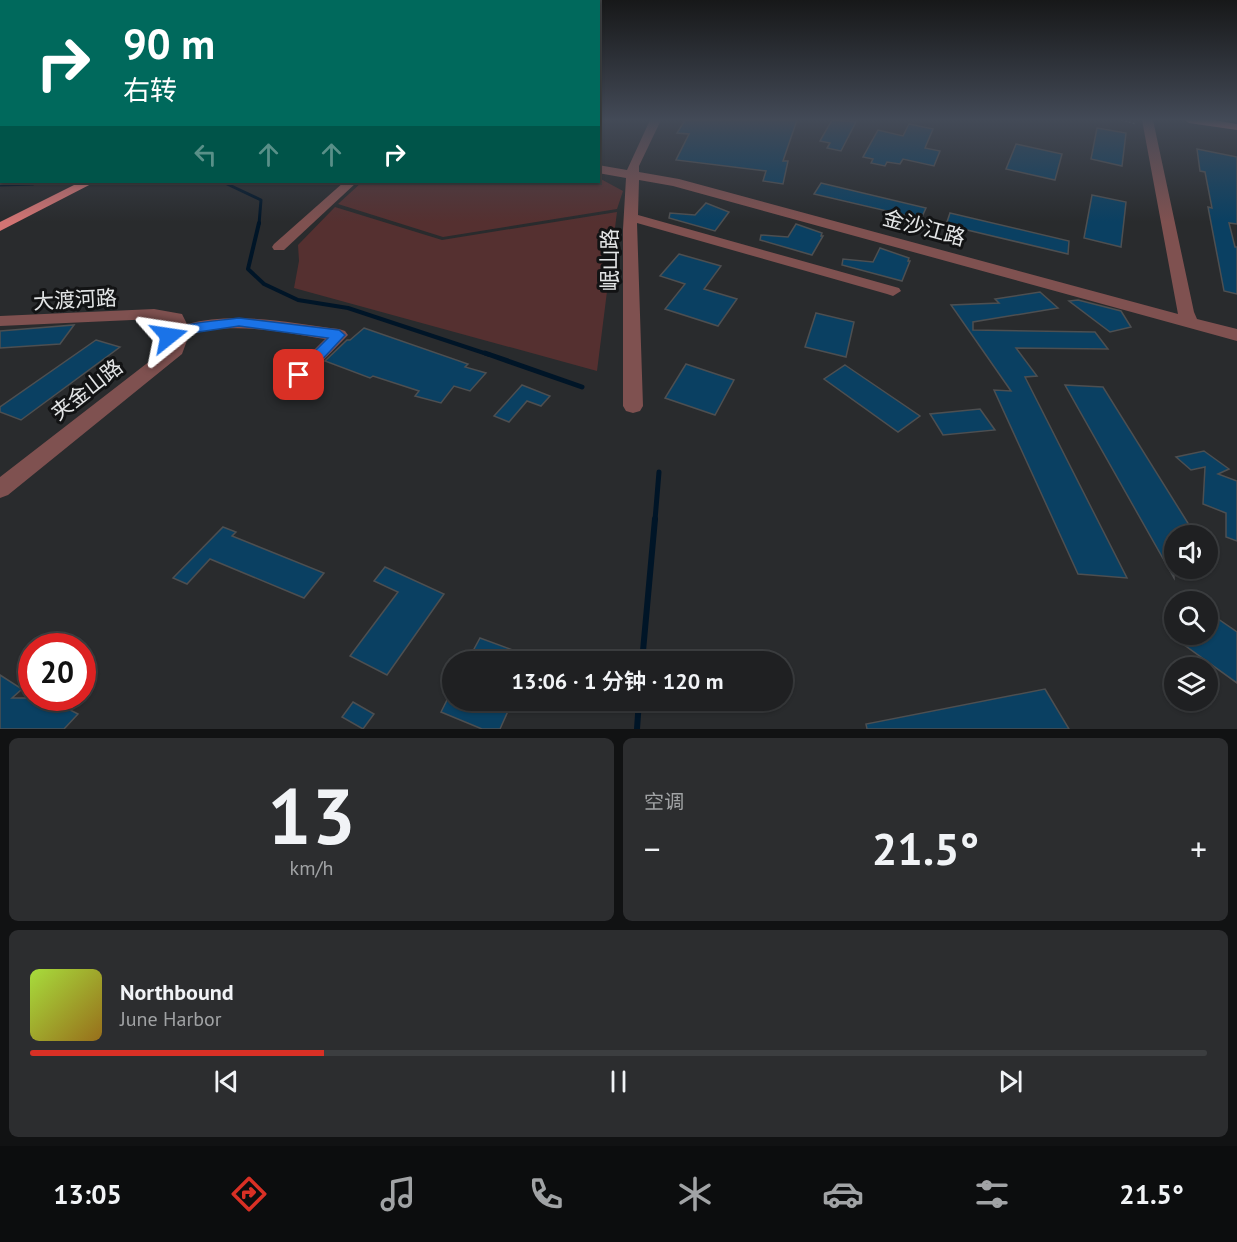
<!DOCTYPE html>
<html lang="zh">
<head>
<meta charset="utf-8">
<style>
	:root { --surface:#1f2022; --page:#2c2d2f; --text:#f1f3f6; --muted:#a1a3a5; --line:#3c3e40; --accent:#d93025 }
	body { margin:0; font-family:"PT Sans","Noto Sans SC",sans-serif; background:var(--page); color:var(--text); height:100vh; display:flex; flex-direction:column; font-size:22px; white-space:nowrap }
	* { box-sizing:border-box; margin:0 }
	p { font-size:20px; color:var(--muted) }
	.icon { flex:none; width:33px; height:33px; fill:none; stroke:currentColor; stroke-width:2; stroke-linecap:round; stroke-linejoin:round }
	.map { position:relative; height:729px; overflow:hidden }
	.drawer { display:flex; flex-direction:column; gap:9px; padding:9px; background:#111213; flex:1 }
	.drawer>* { flex:none }
	.hud { position:absolute; left:0px; top:0px; width:600px; height:183px; box-shadow:0 2px 4px #0004,0 0 0 2px var(--line); background:#00695c; color:#fff; overflow:hidden }
	.buttons { position:absolute; left:1164px; top:525px; display:grid; gap:12px }
	.buttons a { display:grid; place-items:center; width:54px; height:54px; border-radius:50%; background:var(--surface); box-shadow:0 2px 4px #0004,0 0 0 2px var(--line); font-size:30px }
	.speed { position:absolute; left:18px; top:633px; display:flex; gap:12px; font-size:30px; font-weight:700; text-align:center }
	.speed>* { display:grid; place-content:center; width:78px; height:78px; border-radius:50%; background:var(--surface); box-shadow:0 2px 4px #0004,0 0 0 2px var(--line); line-height:1 }
	.speed .limit { border:9px solid #d22; background:#fff; color:#111 }
	.pin { position:absolute; display:grid; place-items:center; width:51px; height:51px; color:#fff; margin:-26px; border-radius:12px; box-shadow:0 3px 9px #0006 }
	.me { position:absolute; width:66px; margin:-33px; rotate:75deg; stroke-linejoin:round; filter:drop-shadow(0 0 4px #0008) }
	.turn { display:flex; align-items:center; gap:21px; height:126px; padding:0 24px; font-size:27px }
	.turn .icon { width:78px; height:78px; stroke-width:2.5 }
	.turn b { display:block; font-size:42px; line-height:51px }
	.lanes { display:flex; align-items:center; height:57px; padding:0 24px; background:#0003; justify-content:center; gap:30px; direction:ltr }
	.lanes .off { opacity:.35 }
	.big { font-size:45px; font-weight:600; line-height:1.1 }
	.drawer .tile { flex:1; display:flex; flex-direction:column; justify-content:center; gap:9px; min-width:0; padding:0 21px; border-radius:9px; background:var(--page) }
	.drawer .dial { align-items:center; gap:0 }
	.dial b { font-size:78px; line-height:1 }
	.song { display:flex; align-items:center; gap:18px }
	.cover { width:72px; height:72px; border-radius:9px; background:linear-gradient(135deg,hsl(80 70% 55%),hsl(40 70% 35%)) }
	.played { height:6px; border-radius:3px; background:linear-gradient(90deg,var(--accent) 25%,var(--line) 25%) }
	.keys { display:flex; justify-content:space-around; direction:ltr }
	.heat { display:flex; justify-content:space-between; align-items:center; font-size:33px; direction:ltr }
	.drawer .tiles { flex:1; display:grid; gap:9px; grid-template-columns:1fr 1fr }
	.tile:last-child { grid-column:span 2 }
	.trip { position:absolute; left:442px; top:651px; width:351px; height:60px; border-radius:30px; background:var(--surface); box-shadow:0 2px 4px #0004,0 0 0 2px var(--line); font-weight:600; line-height:60px; text-align:center }
	.tab-bar { display:flex; height:96px; justify-content:space-around; align-items:center; background:#0c0d0e; color:var(--muted) }
	.tab-bar .icon { width:42px; height:42px }
	.tab-bar .current { color:var(--accent) }
	.tab-bar b { font-size:27px; color:var(--text) }
	.map>svg:first-child { display:block }
	.green { fill:#553030 }
	.lines { fill:none; stroke-linecap:round; stroke-linejoin:round }
	.stream-far3 { stroke:#001527; stroke-width:3 }
	.stream-far2 { stroke:#001527; stroke-width:4 }
	.stream-far1 { stroke:#001527; stroke-width:5 }
	.stream { stroke:#001527; stroke-width:6 }
	.building { fill:#0a4062; stroke:#4d4f51; stroke-width:1.5 }
	.path { stroke:#77797b; stroke-width:1.5; stroke-dasharray:2 2; stroke-linecap:butt }
	.minor { fill:#7f5150; fill-rule:evenodd }
	.major { fill:#d27473; fill-rule:evenodd }
	.route { fill:#1a73e8; stroke:#114b97; stroke-width:1.5 }
	.labels { text-anchor:middle; stroke-width:6; stroke-linejoin:round; paint-order:stroke }
	.street-label { font-size:21px; fill:#e3e5e6; stroke:#121314 }
</style>
</head>
<body>
<div class="map">
<svg width="1237" height="729" viewBox="0 0 1237 729">
	<rect width="100%" height="100%" fill="#292b2d"/>
	<g class="green">
		<path d="M 599,178 L 623,191 L 617,209 L 443,237 L 338,204 L 362,182 L 598,182 Z"/>
		<path d="M 335,207 L 442,240 L 617,212 L 597,371 L 294,288 L 299,261 L 298,245 Z"/>
	</g>
	<g class="lines">
		<g class="stream-far3">
			<path d="M 113,182 L 165,182"/>
			<path d="M 215,182 L 225,183 L 261,200 L 259,224"/>
			<path d="M 0,185 L 33,184"/>
		</g>
		<path class="stream-far2" d="M 259,223 L 248,269 L 264,284 L 298,300 L 348,308 L 490,355"/>
		<g class="stream-far1">
			<path d="M 485,353 L 582,387"/>
			<path d="M 655,520 L 659,472"/>
		</g>
		<g class="stream">
			<path d="M 642,662 L 655,519"/>
			<path d="M 637,729 L 639,700"/>
		</g>
	</g>
	<g class="building">
		<path d="M 685,120 L 797,120 L 783,161 L 788,161 L 783,184 L 763,181 L 766,171 L 676,160 L 689,134 L 677,133 Z"/>
		<path d="M 832,120 L 856,122 L 841,151 L 827,148 L 830,143 L 820,141 Z"/>
		<path d="M 909,124 L 933,129 L 925,148 L 940,151 L 934,166 L 903,159 L 900,164 L 887,162 L 885,166 L 871,163 L 873,159 L 863,157 L 878,130 L 903,136 Z"/>
		<path d="M 1097,128 L 1126,133 L 1122,166 L 1091,159 Z"/>
		<path d="M 1016,144 L 1062,154 L 1055,180 L 1006,169 Z"/>
		<path d="M 1197,149 L 1237,157 L 1237,224 L 1229,223 L 1235,247 L 1237,247 L 1237,294 L 1224,291 L 1208,207 L 1212,208 L 1205,172 L 1200,171 Z"/>
		<path d="M 821,183 L 926,208 L 921,219 L 814,194 Z"/>
		<path d="M 1092,195 L 1126,202 L 1121,247 L 1084,238 Z"/>
		<path d="M 706,203 L 729,212 L 715,231 L 669,218 L 670,213 L 695,215 Z"/>
		<path d="M 950,213 L 1069,241 L 1068,254 L 946,225 Z"/>
		<path d="M 796,224 L 822,233 L 821,236 L 823,236 L 812,255 L 760,240 L 761,235 L 788,237 Z"/>
		<path d="M 880,248 L 909,258 L 908,261 L 910,261 L 902,281 L 842,265 L 843,259 L 873,262 Z"/>
		<path d="M 679,254 L 721,266 L 704,289 L 737,299 L 718,326 L 665,309 L 685,284 L 660,276 Z"/>
		<path d="M 1040,292 L 1058,308 L 973,322 L 973,330 L 1095,332 L 1108,349 L 1016,348 L 1037,376 L 1025,377 L 1127,578 L 1078,574 L 994,390 L 1011,391 L 951,305 L 999,303 L 995,299 Z"/>
		<path d="M 1078,300 L 1121,311 L 1131,327 L 1110,332 L 1069,301 Z"/>
		<path d="M 816,313 L 854,322 L 846,357 L 805,347 Z"/>
		<path d="M 74,325 L 60,344 L 0,348 L 0,331 Z"/>
		<path d="M 364,328 L 468,364 L 465,367 L 486,373 L 470,391 L 454,386 L 441,403 L 415,396 L 419,391 L 373,376 L 370,378 L 325,361 L 347,340 L 350,340 Z"/>
		<path d="M 96,340 L 120,347 L 21,420 L 0,412 L 0,407 Z"/>
		<path d="M 686,364 L 734,380 L 715,415 L 665,398 Z"/>
		<path d="M 845,365 L 920,416 L 898,432 L 824,379 Z"/>
		<path d="M 522,385 L 550,396 L 541,406 L 527,401 L 509,422 L 494,416 Z"/>
		<path d="M 1065,385 L 1103,387 L 1196,536 L 1174,536 L 1174,578 Z"/>
		<path d="M 980,409 L 995,430 L 943,435 L 930,414 Z"/>
		<path d="M 1204,451 L 1229,469 L 1218,474 L 1237,481 L 1237,541 L 1226,537 L 1226,513 L 1203,504 L 1205,467 L 1191,470 L 1176,457 Z"/>
		<path d="M 223,527 L 236,532 L 232,536 L 324,573 L 304,598 L 210,559 L 187,584 L 173,578 Z"/>
		<path d="M 385,567 L 444,594 L 387,675 L 350,656 L 398,592 L 374,581 Z"/>
		<path d="M 1208,612 L 1237,632 L 1237,683 L 1169,634 L 1208,634 Z"/>
		<path d="M 480,638 L 540,660 L 540,662 L 467,662 Z"/>
		<path d="M 0,675 L 22,689 L 12,698 L 47,698 L 78,714 L 64,729 L 0,729 Z"/>
		<path d="M 1045,689 L 1069,729 L 867,729 L 866,724 Z"/>
		<path d="M 447,700 L 513,700 L 500,729 L 482,729 L 441,712 Z"/>
		<path d="M 353,702 L 374,714 L 363,729 L 342,717 Z"/>
	</g>
	<g class="lines">
		<path class="path" d="M 1121,120 L 1136,124"/>
		<g class="minor">
			<path d="M 650,120 L 661,120 L 639,166 L 639,172 L 679,179 L 1178,314 L 1142,120 L 1153,120 L 1194,312 L 1197,319 L 1237,329 L 1237,341 L 673,186 L 639,180 L 638,215 L 899,288 L 901,291 L 893,296 L 887,294 L 637,223 L 643,406 L 640,411 L 633,413 L 626,411 L 623,406 L 623,229 L 626,178 L 598,173 L 598,165 L 627,170 Z"/>
			<rect x="0" y="122" width="2" height="6"/>
			<path d="M 344,182 L 357,182 L 284,250 L 274,250 L 272,247 L 274,244 Z"/>
			<path d="M 154,309 L 182,314 L 187,324 C 237,311 289,323 339,329 L 345,331 L 348,335 L 305,379 L 299,381 L 293,379 L 290,375 L 293,371 L 325,339 C 282,332 232,321 189,335 L 182,354 L 8,495 L 0,498 L 0,477 L 168,347 L 170,340 L 163,335 L 166,331 L 173,329 L 170,322 L 154,319 L 0,326 L 0,316 Z"/>
		</g>
		<g class="major">
			<path d="M 1184,120 L 1214,120 L 1237,124 L 1237,130 L 1189,123 Z"/>
			<path d="M 80,182 L 95,182 L 0,231 L 0,222 Z"/>
		</g>
	</g>
	<linearGradient id="sky" x2="0" y2="1"><stop stop-color="#171819"/><stop offset="0.54" stop-color="#434a57"/><stop offset="1" stop-color="#434a57" stop-opacity="0"/></linearGradient>
	<rect width="1237" height="222" fill="url(#sky)"/>
	<path class="route" d="M 239,318 L 339,330 L 345,335 L 304,379 L 299,380 L 292,375 L 294,372 L 328,338 L 239,326 L 185,334 L 169,340 L 162,336 C 175,322 220,321 239,318 Z"/>
	<g class="labels">
		<g class="street-label">
			<text transform="translate(924 228) rotate(15)" y="7">金沙江路</text>
			<text transform="translate(610 260) rotate(-90)" y="7">岷山路</text>
			<text transform="translate(75 300) rotate(-3)" y="7">大渡河路</text>
			<text transform="translate(87 390) rotate(-38)" y="7">夹金山路</text>
		</g>
	</g>
</svg>
<div class="buttons">
<a><svg class="icon" aria-label="sound" viewBox="0 0 24 24"><path d="M4 9h4l5-4v14l-5-4H4zM17 9q2 3 0 6"/></svg></a>
<a><svg class="icon" aria-label="search" viewBox="0 0 24 24"><circle cx="10" cy="10" r="6"/><path d="M15 15l6 6"/></svg></a>
<a><svg class="icon" aria-label="layers" viewBox="0 0 24 24"><path d="M12 4l9 5-9 5-9-5zM3 14l9 5 9-5"/></svg></a>
</div>
<div class="speed"><div class="limit">20</div></div>
<div class="pin" style="left:299px;top:375px;background:#d93025"><svg class="icon" aria-label="arrive" viewBox="0 0 24 24"><path d="M6 21V4h12l-3 4 3 4H6"/></svg></div>
<svg class="me" style="left:169px;top:336px" viewBox="-20 -20 40 40"><path d="M0-17L14 15 0 8-14 15z" fill="#1a73e8" stroke="#fff" stroke-width="4"/></svg>
<div class="trip">13:06 · 1 分钟 · 120 m</div>
<div class="hud">
<div class="turn"><svg class="icon" aria-label="right" viewBox="0 0 24 24"><path d="M7 20v-9h11M14 6l5 5-5 5"/></svg><div><b>90 m</b>右转</div></div>
<div class="lanes"><svg class="icon off" aria-label="left" viewBox="0 0 24 24"><path d="M17 20v-9H6M10 6l-5 5 5 5"/></svg><svg class="icon off" aria-label="ahead" viewBox="0 0 24 24"><path d="M12 20V5M6 11l6-6 6 6"/></svg><svg class="icon off" aria-label="ahead" viewBox="0 0 24 24"><path d="M12 20V5M6 11l6-6 6 6"/></svg><svg class="icon" aria-label="right" viewBox="0 0 24 24"><path d="M7 20v-9h11M14 6l5 5-5 5"/></svg></div>
</div>
</div>
<section class="drawer">
<div class="tiles">
<div class="tile dial"><b>13</b><p>km/h</p></div>
<div class="tile"><p>空调</p>
<div class="heat"><a>−</a><b class="big">21.5°</b><a>+</a></div>
</div>
<div class="tile">
<div class="song"><i class="cover"></i><div><b>Northbound</b><p>June Harbor</p></div></div>
<div class="played"></div>
<div class="keys"><svg class="icon" aria-label="previous" viewBox="0 0 24 24"><path d="M18 5L8 12l10 7zM5 5v14"/></svg><svg class="icon" aria-label="pause" viewBox="0 0 24 24"><path d="M8 5v14M16 5v14"/></svg><svg class="icon" aria-label="next" viewBox="0 0 24 24"><path d="M6 5l10 7-10 7zM19 5v14"/></svg></div>
</div>
</div>
</section>
<nav class="tab-bar">
<b>13:05</b>
<svg class="icon current" aria-label="directions" viewBox="0 0 24 24"><path d="M12 3l9 9-9 9-9-9zM9 14v-3h6M13 9l2 2-2 2"/></svg>
<svg class="icon" aria-label="music" viewBox="0 0 24 24"><path d="M9 18V5l10-2v13"/><circle cx="6" cy="18" r="3"/><circle cx="16" cy="16" r="3"/></svg>
<svg class="icon" aria-label="phone" viewBox="0 0 24 24"><path d="M5 4h4l2 5-3 2q2 4 5 5l2-3 5 2v4C11 20 4 13 5 4z"/></svg>
<svg class="icon" aria-label="climate" viewBox="0 0 24 24"><path d="M12 3v18M4 7l16 10M4 17L20 7"/></svg>
<svg class="icon" aria-label="car" viewBox="0 0 24 24"><path d="M5 17H2v-5l4-1 3-4h7l3 4 3 1v5h-3M9 17h6M6 11h13"/><circle cx="7" cy="17" r="2"/><circle cx="17" cy="17" r="2"/></svg>
<svg class="icon" aria-label="filters" viewBox="0 0 24 24"><path d="M4 7h16M4 17h16"/><circle cx="9" cy="7" r="2"/><circle cx="15" cy="17" r="2"/></svg>
<b>21.5°</b>
</nav>
</body>
</html>
